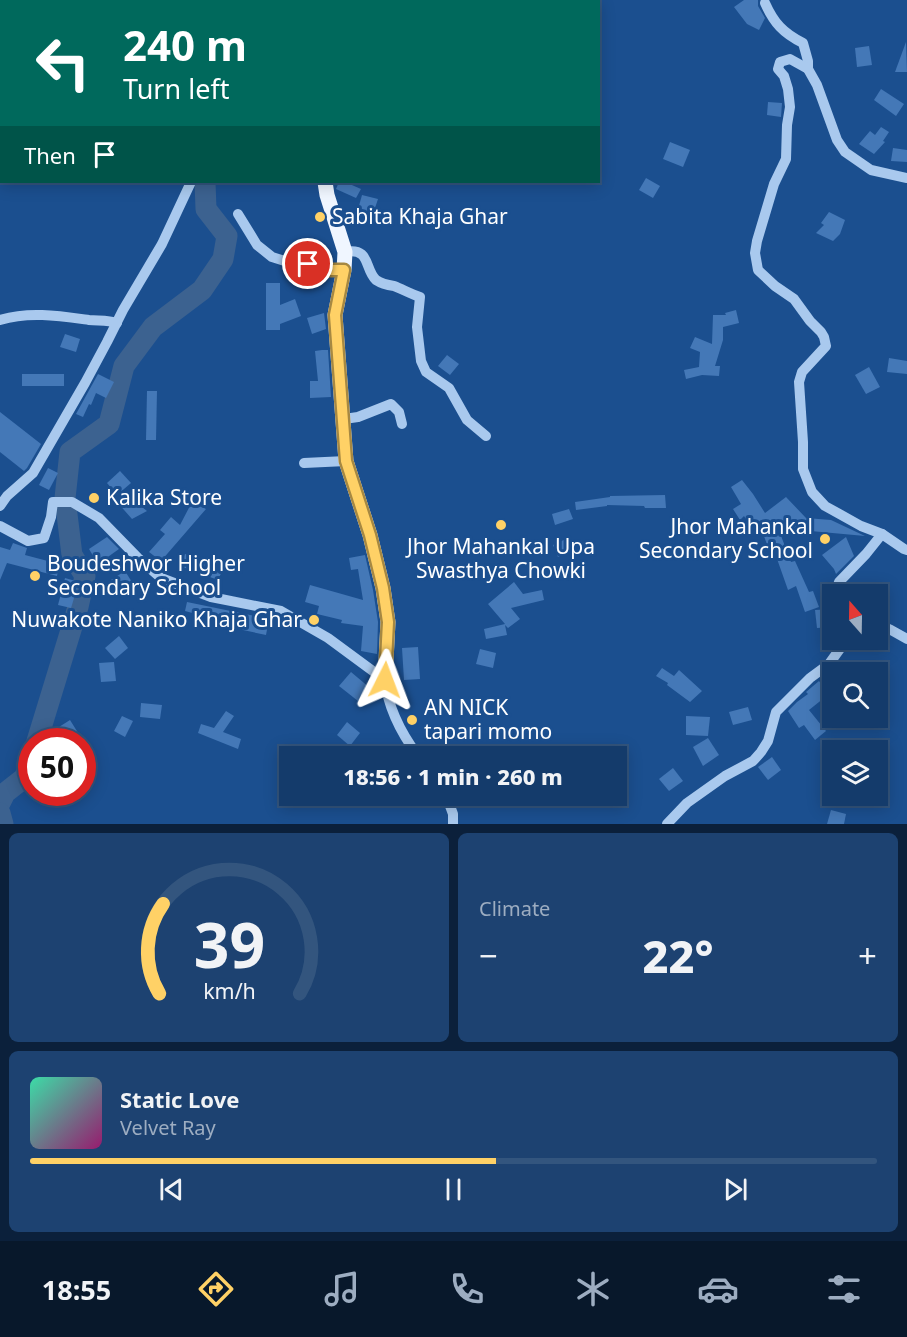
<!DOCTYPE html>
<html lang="en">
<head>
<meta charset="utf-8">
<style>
	:root { --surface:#143b6b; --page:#1d4271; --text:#f1f3f6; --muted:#9dadc1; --line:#33557e; --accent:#ffd166 }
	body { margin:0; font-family:"Noto Sans",sans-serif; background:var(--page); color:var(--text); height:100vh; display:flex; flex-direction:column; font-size:22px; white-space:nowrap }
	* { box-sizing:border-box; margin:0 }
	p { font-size:20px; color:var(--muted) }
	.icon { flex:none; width:33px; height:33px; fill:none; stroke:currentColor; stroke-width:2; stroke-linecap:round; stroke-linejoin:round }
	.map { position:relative; height:824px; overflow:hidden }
	.sheet { display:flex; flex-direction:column; gap:9px; padding:9px; background:#0b203b; flex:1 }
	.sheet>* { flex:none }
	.hud { position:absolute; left:0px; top:0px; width:600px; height:183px; box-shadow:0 3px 15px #0003,0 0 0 2px var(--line); background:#00695c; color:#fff; overflow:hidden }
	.needle { width:39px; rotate:340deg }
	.fabs { position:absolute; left:822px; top:584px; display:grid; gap:12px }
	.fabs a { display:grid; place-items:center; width:66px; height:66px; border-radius:0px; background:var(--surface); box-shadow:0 3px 15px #0003,0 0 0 2px var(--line); font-size:30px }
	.speed { position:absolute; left:18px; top:728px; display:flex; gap:12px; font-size:30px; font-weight:700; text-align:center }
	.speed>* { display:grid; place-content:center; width:78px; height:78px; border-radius:50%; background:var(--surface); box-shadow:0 3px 15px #0003,0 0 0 2px var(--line); line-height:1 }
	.speed .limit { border:9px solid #d22; background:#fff; color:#111 }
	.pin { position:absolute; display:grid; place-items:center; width:51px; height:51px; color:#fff; margin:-26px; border:3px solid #fff; border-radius:50%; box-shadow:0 2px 6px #0007 }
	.me { position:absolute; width:66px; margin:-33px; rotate:3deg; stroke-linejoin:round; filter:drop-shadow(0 0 4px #0008) }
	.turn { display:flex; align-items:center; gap:21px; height:126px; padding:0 24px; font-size:27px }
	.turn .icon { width:78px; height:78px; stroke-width:2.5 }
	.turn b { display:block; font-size:42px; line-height:51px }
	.then { display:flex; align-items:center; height:57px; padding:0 24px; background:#0003; gap:12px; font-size:22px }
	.big { font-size:45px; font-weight:800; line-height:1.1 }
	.sheet .widget { flex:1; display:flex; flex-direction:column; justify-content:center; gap:9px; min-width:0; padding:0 21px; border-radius:9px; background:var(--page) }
	.sheet .dial { align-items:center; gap:0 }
	.dial svg { height:156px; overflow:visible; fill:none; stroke:var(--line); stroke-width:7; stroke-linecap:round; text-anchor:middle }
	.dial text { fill:var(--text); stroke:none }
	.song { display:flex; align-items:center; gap:18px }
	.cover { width:72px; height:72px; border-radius:9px; background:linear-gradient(135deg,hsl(160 70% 55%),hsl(320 70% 35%)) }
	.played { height:6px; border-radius:3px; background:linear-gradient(90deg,var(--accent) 55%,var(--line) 55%) }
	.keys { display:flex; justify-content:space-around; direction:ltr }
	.heat { display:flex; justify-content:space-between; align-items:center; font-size:33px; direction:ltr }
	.sheet .tiles { flex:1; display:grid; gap:9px; grid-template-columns:1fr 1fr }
	.widget:last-child { grid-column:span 2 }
	.trip { position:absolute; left:279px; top:746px; width:348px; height:60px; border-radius:0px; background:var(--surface); box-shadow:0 3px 15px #0003,0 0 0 2px var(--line); font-weight:800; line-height:60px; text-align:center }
	.tab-bar { display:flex; height:96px; justify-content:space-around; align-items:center; background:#08182b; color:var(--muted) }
	.tab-bar .icon { width:42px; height:42px }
	.tab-bar .on { color:var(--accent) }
	.tab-bar b { font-size:27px; color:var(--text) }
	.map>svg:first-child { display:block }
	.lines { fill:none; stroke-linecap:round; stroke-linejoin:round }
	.river { stroke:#3c6290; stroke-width:21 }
	.building { fill:#4478b7 }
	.minor { stroke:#a9c9ee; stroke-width:10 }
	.major { stroke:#f0f6ff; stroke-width:15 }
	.route-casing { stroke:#a68842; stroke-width:15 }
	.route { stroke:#ffd166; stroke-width:10 }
	.poi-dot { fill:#ffd166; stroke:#1b4f8f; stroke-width:2 }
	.labels { text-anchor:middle; stroke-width:6; stroke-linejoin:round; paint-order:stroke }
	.poi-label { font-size:21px; fill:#fff; stroke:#1b4f8f; text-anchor:start }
</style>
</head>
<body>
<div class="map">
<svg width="907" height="824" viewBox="0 0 907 824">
	<rect width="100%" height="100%" fill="#1b4f8f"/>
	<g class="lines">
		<g class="river">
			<path d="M 258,2 L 258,0"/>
			<path d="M 37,741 L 78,607 L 85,576 L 72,555 L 65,498 L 70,452 L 109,424 L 124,366 L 153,327 L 202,290 L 223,259 L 227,236 L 206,209 L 205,182"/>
			<path d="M 0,803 L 5,793 L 24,778 L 32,761"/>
			<path d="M 0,813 L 3,824"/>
		</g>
	</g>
	<g class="building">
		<path d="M 744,0 L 758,0 L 758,6 L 765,18 L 759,30 L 747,24 L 734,7 Z"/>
		<path d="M 906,42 L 907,72 L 895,72 Z"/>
		<path d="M 869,46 L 872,65 L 857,67 L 855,48 Z"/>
		<path d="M 881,89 L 904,104 L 896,116 L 874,100 Z"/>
		<path d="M 768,102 L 782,103 L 781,117 L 767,115 Z"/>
		<path d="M 881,127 L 889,132 L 883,141 L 885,142 L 874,154 L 859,144 L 870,131 L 875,135 Z"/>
		<path d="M 670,142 L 690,150 L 683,167 L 663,159 Z"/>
		<path d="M 893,148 L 907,150 L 907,162 L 891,161 Z"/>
		<path d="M 646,178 L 660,186 L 653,198 L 639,190 Z"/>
		<path d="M 339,182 L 345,182 L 361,189 L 356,198 L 336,189 Z"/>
		<path d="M 362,195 L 378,199 L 372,217 L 357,213 Z"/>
		<path d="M 829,212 L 845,220 L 840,234 L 833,241 L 816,233 L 824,225 L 821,223 Z"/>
		<path d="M 266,283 L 280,283 L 280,305 L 295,299 L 301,316 L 280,324 L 280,330 L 266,330 Z"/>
		<path d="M 736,310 L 739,323 L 723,327 L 723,340 L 715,366 L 720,366 L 719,376 L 702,375 L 686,379 L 684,370 L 699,367 L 700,352 L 690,348 L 695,337 L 712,344 L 713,315 L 726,315 L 725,313 Z"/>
		<path d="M 324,313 L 326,329 L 312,334 L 307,318 Z"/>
		<path d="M 65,334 L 80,339 L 76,352 L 60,347 Z"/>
		<path d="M 322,350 L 328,350 L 331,397 L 310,398 L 310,381 L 318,381 L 315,351 Z"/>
		<path d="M 447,355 L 459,364 L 450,375 L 438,366 Z"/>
		<path d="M 889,358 L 907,361 L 907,374 L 887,372 Z"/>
		<path d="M 869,367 L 880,387 L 866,394 L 855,375 Z"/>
		<rect x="22" y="374" width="42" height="12"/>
		<path d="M 98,374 L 114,382 L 106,398 L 96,393 L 91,405 L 89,404 L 83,417 L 76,414 Z"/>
		<path d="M 147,391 L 157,391 L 156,440 L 146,440 Z"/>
		<path d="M 0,412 L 41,444 L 27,468 L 24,471 L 0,452 Z"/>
		<path d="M 48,468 L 58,473 L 49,490 L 39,485 Z"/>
		<path d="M 120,471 L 131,483 L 117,495 L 107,483 Z"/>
		<path d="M 742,480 L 753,494 L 765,513 L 786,497 L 806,518 L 831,520 L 865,536 L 778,528 L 791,562 L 795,561 L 809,592 L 813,591 L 819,607 L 805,612 L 796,586 L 788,590 L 776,556 L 772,558 L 758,520 L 750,525 L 744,516 L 740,520 L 733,509 L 741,504 L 731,487 Z"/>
		<path d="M 123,494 L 135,504 L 137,503 L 147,511 L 132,519 L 117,502 Z"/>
		<path d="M 665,495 L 666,508 L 645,508 L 644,506 L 607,505 L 607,506 L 576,510 L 575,502 L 610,497 L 610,496 Z"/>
		<path d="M 192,502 L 206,509 L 161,561 L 149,552 L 165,534 L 160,530 L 171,517 L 180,525 Z"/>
		<path d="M 569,509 L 573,519 L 555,525 L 552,514 Z"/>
		<path d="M 107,537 L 119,549 L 98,564 L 89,549 Z"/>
		<path d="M 846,537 L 854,556 L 836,574 L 834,569 L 822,555 Z"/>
		<path d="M 568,538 L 573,550 L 558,557 L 553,545 Z"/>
		<path d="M 13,543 L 27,548 L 25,555 L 59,564 L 57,576 L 7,563 L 0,580 L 0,547 L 10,550 Z"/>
		<path d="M 185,554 L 223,569 L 218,580 L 180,566 Z"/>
		<path d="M 365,555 L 373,590 L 378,622 L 377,654 L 361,651 L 363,626 L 341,623 L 342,620 L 317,614 L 319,606 L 305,602 L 310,585 L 363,600 L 358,569 L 351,570 L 349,558 Z"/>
		<path d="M 125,571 L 135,587 L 120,596 L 111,580 Z"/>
		<path d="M 65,578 L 79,582 L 71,608 L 58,605 Z"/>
		<path d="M 514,582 L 523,594 L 542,590 L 544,600 L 511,608 L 520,619 L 508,628 L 505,625 L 507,635 L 486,639 L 484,629 L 505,624 L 488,604 Z"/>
		<path d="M 187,602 L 269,619 L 266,635 L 210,623 L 211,618 L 185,611 Z"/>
		<path d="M 832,609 L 832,627 L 817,628 L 815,610 Z"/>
		<path d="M 119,636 L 128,648 L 115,659 L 105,648 Z"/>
		<path d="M 418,647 L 420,679 L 404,680 L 402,648 Z"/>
		<path d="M 480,649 L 496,653 L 493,668 L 476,664 Z"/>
		<path d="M 114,662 L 116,681 L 101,682 L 99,663 Z"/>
		<path d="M 662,668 L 674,676 L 679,670 L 702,691 L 690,702 L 667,685 L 668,683 L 656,676 Z"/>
		<path d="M 351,672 L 370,688 L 358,701 L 339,686 Z"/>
		<path d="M 819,681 L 829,694 L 809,710 L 826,731 L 815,740 L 804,725 L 799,728 L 788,711 L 797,702 L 808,694 L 806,692 Z"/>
		<path d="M 141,703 L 162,705 L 160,719 L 140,717 Z"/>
		<path d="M 748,707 L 752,720 L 733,725 L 729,712 Z"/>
		<path d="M 226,711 L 234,716 L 223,732 L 241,739 L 238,749 L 198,733 L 201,724 L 214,728 Z"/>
		<path d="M 122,716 L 133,721 L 125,737 L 114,731 Z"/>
		<path d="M 686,716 L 710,717 L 708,736 L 686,735 Z"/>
		<path d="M 70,720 L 80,736 L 73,741 L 68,741 L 59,727 Z"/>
		<path d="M 347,722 L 360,733 L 350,746 L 337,735 Z"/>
		<path d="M 708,738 L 719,755 L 703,766 L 693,747 Z"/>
		<path d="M 772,757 L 781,770 L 768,780 L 758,767 Z"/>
		<path d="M 673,768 L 683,781 L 669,791 L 659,779 Z"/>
		<path d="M 831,810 L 846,814 L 844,824 L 827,824 Z"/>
	</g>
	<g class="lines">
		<g class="minor">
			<path d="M 221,0 L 223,2"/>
			<path d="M 765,3 C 774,23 783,33 803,43 L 808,61 L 808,69"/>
			<path d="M 907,178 L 871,170 L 845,152 L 837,140 L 817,85 L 808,69 L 790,59 L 780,62 L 778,69 L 784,76 L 788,89 L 790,107 L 787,125 L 786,159 L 774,184 L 757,241 L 755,253 L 758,270 L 775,286 L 794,299 L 810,321 L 821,332 L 824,337 L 826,346 L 802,372 L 799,382 L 803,442 L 803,469 L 812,492 L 825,506 L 861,526 L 882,534 L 904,549 L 907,550"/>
			<path d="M 238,214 L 257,245 L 272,257 L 291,263 L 308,264 L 326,270 L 344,270"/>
			<path d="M 345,252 C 371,247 364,269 376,280 C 382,284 387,285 394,286 C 402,289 411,294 420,297 L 417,327 L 421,361 L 426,372 L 449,388 L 467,420 L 486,436"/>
			<path d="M 0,320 C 29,311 60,316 89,320 C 99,321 108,320 117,323"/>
			<path d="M 344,419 L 358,417 L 391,404 L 399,412 L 402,424"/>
			<path d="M 304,463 L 346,461"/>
			<path d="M 0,506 L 7,496 L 33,473 L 85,383 L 107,342 L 123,310 L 162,244 L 191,182"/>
			<path d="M 0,526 L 28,541 L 44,538 L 51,517 L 53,502 L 72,502 L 99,518 L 138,558 L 161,578 L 211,597 L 281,611 L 328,638 L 385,680 C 388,709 401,733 418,756"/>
			<path d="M 835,594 L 839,582 L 866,554 L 882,534"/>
			<path d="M 878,624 L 891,630 L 907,639"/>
			<path d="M 446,795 L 453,814 L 453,824"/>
			<path d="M 667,824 L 687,803 L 725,776 L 753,761 L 761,752 L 768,741 L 776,712 L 810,678 L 829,664 L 847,639"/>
		</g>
		<g class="major">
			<path d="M 0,91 L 2,90"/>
			<path d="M 325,182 L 327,195 L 345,252 L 344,270 L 335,315 L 346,461 L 370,535 L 383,588 L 388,622 L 385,680"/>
		</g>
	</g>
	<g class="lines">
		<defs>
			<path id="route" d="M 308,264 L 326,270 L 344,270 L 335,315 L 346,461 L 370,535 L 383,588 L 388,622 L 385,680"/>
		</defs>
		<use href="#route" class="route-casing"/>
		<use href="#route" class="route"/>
	</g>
	<g class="poi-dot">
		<circle cx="320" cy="217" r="6"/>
		<circle cx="94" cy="498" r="6"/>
		<circle cx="501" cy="525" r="6"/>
		<circle cx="825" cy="539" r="6"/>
		<circle cx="35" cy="576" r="6"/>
		<circle cx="314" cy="620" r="6"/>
		<circle cx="412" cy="720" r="6"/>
	</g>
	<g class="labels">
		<g class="poi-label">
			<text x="332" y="224">Sabita Khaja Ghar</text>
			<text x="106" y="505">Kalika Store</text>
			<text x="813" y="534" text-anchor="end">Jhor Mahankal<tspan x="813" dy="24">Secondary School</tspan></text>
			<text x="501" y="554" text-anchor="middle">Jhor Mahankal Upa<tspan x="501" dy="24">Swasthya Chowki</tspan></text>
			<text x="47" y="571">Boudeshwor Higher<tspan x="47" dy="24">Secondary School</tspan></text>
			<text x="302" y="627" text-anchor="end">Nuwakote Naniko Khaja Ghar</text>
			<text x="424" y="715">AN NICK<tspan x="424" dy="24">tapari momo</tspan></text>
		</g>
	</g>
</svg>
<div class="fabs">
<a><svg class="needle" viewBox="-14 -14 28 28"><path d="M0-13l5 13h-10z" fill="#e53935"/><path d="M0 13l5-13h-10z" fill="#9dadc1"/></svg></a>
<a><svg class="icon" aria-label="search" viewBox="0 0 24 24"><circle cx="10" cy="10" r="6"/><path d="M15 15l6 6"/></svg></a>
<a><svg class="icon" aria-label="layers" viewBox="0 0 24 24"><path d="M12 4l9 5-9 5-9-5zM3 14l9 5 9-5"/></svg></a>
</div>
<div class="speed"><div class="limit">50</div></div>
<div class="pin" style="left:308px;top:264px;background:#d93025"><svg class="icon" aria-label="arrive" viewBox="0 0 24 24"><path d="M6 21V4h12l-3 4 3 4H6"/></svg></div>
<svg class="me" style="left:385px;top:680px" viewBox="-20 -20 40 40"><path d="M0-17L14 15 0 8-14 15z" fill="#ffd166" stroke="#fff" stroke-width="4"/></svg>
<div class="trip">18:56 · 1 min · 260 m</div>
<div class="hud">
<div class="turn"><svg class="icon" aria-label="left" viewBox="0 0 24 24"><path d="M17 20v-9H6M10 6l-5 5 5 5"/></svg><div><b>240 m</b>Turn left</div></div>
<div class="then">Then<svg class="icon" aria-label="arrive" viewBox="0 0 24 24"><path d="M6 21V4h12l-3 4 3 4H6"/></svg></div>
</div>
</div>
<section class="sheet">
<div class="tiles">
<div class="widget dial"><svg viewBox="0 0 100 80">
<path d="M14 69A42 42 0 1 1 86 69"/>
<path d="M14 69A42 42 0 0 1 16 23" stroke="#ffd166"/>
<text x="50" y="56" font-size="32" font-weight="700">39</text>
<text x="50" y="72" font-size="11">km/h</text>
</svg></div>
<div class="widget"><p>Climate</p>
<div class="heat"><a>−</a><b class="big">22°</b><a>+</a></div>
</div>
<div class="widget">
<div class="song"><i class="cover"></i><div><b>Static Love</b><p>Velvet Ray</p></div></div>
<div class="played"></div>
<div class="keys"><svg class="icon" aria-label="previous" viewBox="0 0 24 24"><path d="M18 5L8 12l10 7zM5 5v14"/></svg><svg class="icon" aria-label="pause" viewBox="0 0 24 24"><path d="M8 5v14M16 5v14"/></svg><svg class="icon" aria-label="next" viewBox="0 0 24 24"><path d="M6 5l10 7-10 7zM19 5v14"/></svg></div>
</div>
</div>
</section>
<nav class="tab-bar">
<b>18:55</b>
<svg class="icon on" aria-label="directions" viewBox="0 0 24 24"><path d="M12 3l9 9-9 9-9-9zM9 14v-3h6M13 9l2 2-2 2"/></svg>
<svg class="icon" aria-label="music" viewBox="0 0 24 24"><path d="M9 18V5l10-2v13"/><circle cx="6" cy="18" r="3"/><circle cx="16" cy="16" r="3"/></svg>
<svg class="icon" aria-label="phone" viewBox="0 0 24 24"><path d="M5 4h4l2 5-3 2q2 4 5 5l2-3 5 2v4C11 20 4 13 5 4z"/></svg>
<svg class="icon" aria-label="climate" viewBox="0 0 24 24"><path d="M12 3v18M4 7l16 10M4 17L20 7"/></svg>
<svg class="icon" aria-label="car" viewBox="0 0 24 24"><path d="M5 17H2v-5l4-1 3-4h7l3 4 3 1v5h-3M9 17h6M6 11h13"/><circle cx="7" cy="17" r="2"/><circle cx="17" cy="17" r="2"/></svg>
<svg class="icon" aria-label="filters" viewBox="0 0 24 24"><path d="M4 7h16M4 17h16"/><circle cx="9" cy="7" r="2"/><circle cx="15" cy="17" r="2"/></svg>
</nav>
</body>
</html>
